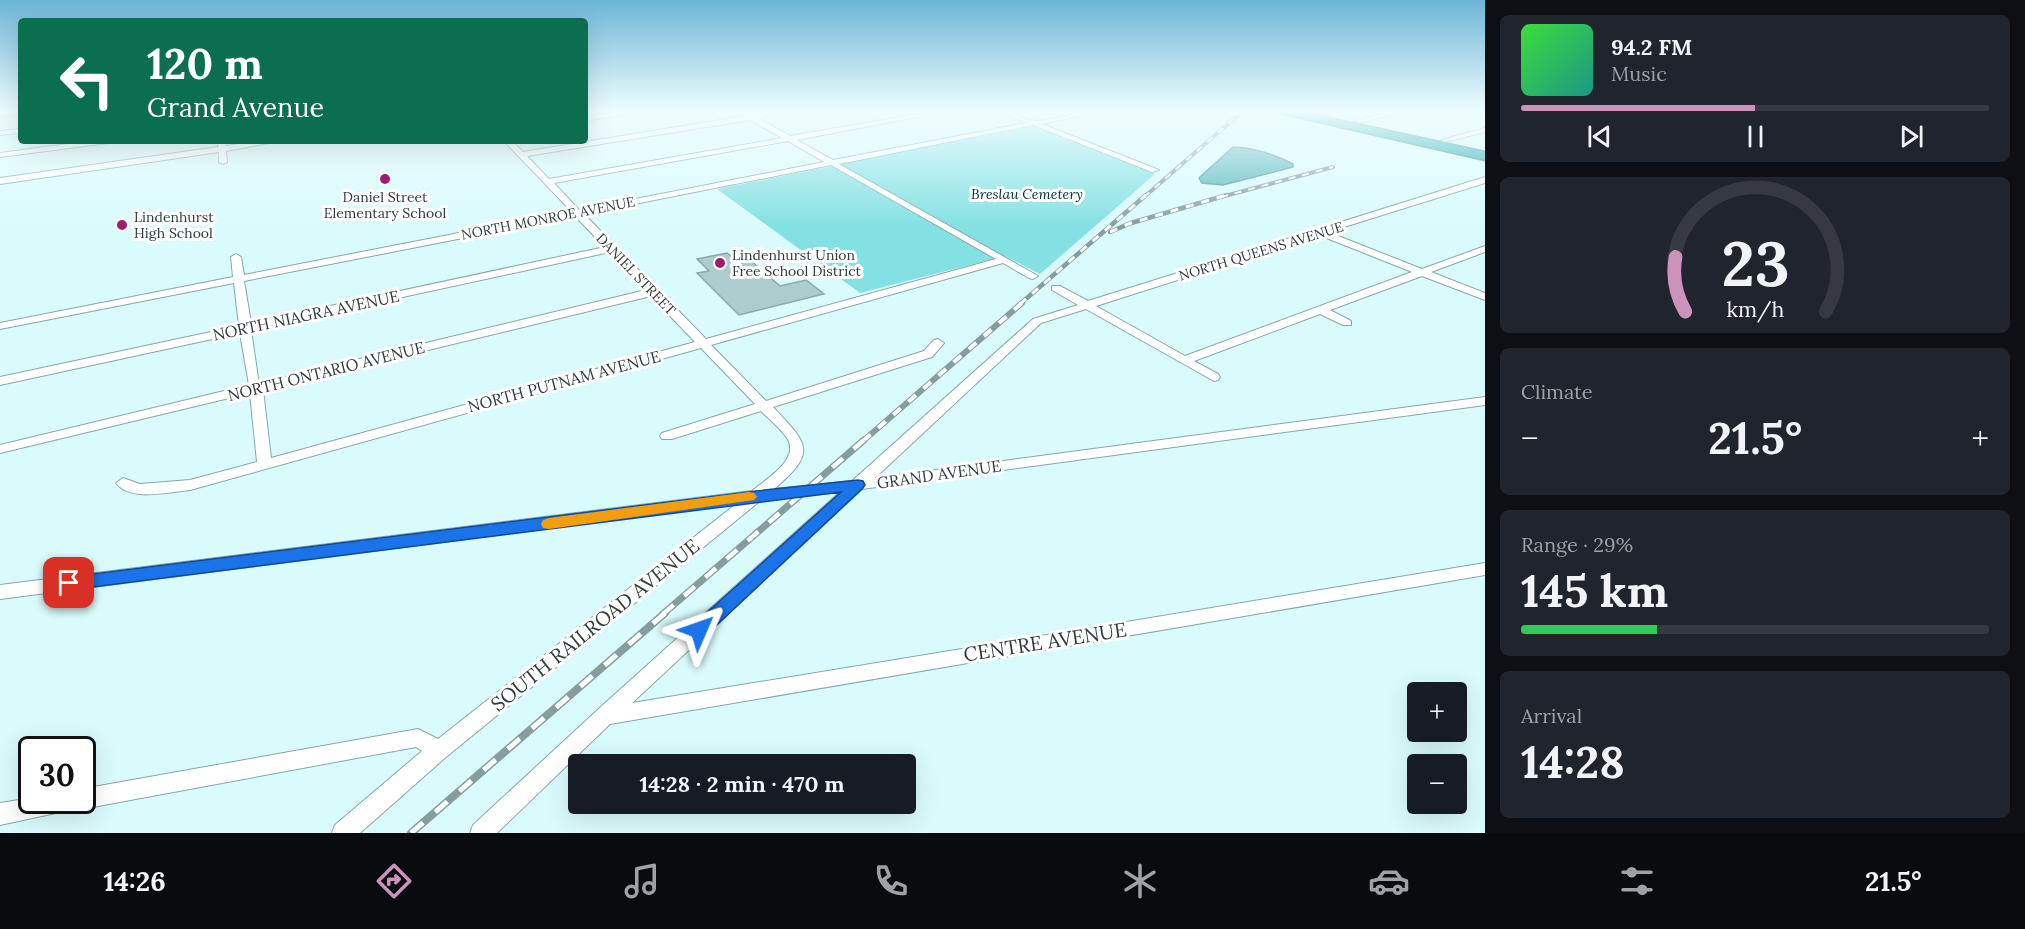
<!DOCTYPE html>
<html lang="en">
<head>
<meta charset="utf-8">
<style>
	:root { --surface:#171b24; --page:#20242c; --text:#f1f3f6; --muted:#9ea1a6; --line:#363941; --accent:#cc93ba }
	body { margin:0; font-family:Lora,serif; background:var(--page); color:var(--text); height:100vh; display:flex; flex-direction:column; font-size:22px; white-space:nowrap }
	* { box-sizing:border-box; margin:0 }
	p { font-size:20px; color:var(--muted) }
	.icon { flex:none; width:33px; height:33px; fill:none; stroke:currentColor; stroke-width:2; stroke-linecap:round; stroke-linejoin:round }
	.map { position:relative; flex:1; overflow:hidden }
	.sheet { display:flex; flex-direction:column; gap:15px; padding:15px; background:#0d0f14; width:540px }
	.sheet>* { flex:none }
	.banner { position:absolute; left:18px; top:18px; width:570px; height:126px; border-radius:6px; box-shadow:0 6px 24px #0002; background:#0b6e4f; color:#fff; overflow:hidden }
	.buttons { position:absolute; left:1407px; top:682px; display:grid; gap:12px }
	.buttons a { display:grid; place-items:center; width:60px; height:60px; border-radius:6px; background:var(--surface); box-shadow:0 6px 24px #0002; font-size:30px }
	.speed { position:absolute; left:18px; top:736px; display:flex; gap:12px; font-size:30px; font-weight:700; text-align:center }
	.speed>* { display:grid; place-content:center; width:78px; height:78px; border-radius:50%; background:var(--surface); box-shadow:0 6px 24px #0002; line-height:1 }
	.speed .limit { border:3px solid #111; border-radius:9px; background:#fff; color:#111 }
	.pin { position:absolute; display:grid; place-items:center; width:51px; height:51px; color:#fff; margin:-26px; border-radius:12px; box-shadow:0 3px 9px #0006 }
	.me { position:absolute; width:66px; margin:-33px; rotate:47deg; stroke-linejoin:round; filter:drop-shadow(0 0 4px #0008) }
	.turn { display:flex; align-items:center; gap:21px; height:126px; padding:0 30px; font-size:27px }
	.turn .icon { width:78px; height:78px; stroke-width:2.5 }
	.turn b { display:block; font-size:42px; line-height:51px }
	.big { font-size:45px; font-weight:800; line-height:1.1 }
	.sheet .widget { flex:1; display:flex; flex-direction:column; justify-content:center; gap:9px; min-width:0; padding:0 21px; border-radius:9px; background:var(--page) }
	.sheet .dial { align-items:center; gap:0 }
	.dial svg { height:156px; overflow:visible; fill:none; stroke:var(--line); stroke-width:7; stroke-linecap:round; text-anchor:middle }
	.dial text { fill:var(--text); stroke:none }
	.song { display:flex; align-items:center; gap:18px }
	.cover { width:72px; height:72px; border-radius:9px; background:linear-gradient(135deg,hsl(120 70% 55%),hsl(170 70% 35%)) }
	.played { height:6px; border-radius:3px; background:linear-gradient(90deg,var(--accent) 50%,var(--line) 50%) }
	.keys { display:flex; justify-content:space-around; direction:ltr }
	.heat { display:flex; justify-content:space-between; align-items:center; font-size:33px; direction:ltr }
	.charge { height:9px; border-radius:4px; background:linear-gradient(90deg,#34c759 29%,var(--line) 0) }
	.trip { position:absolute; left:568px; top:754px; width:348px; height:60px; border-radius:6px; background:var(--surface); box-shadow:0 6px 24px #0002; font-weight:800; line-height:60px; text-align:center }
	.tabs { display:flex; height:96px; justify-content:space-around; align-items:center; background:#090b0e; color:var(--muted) }
	.tabs .icon { width:42px; height:42px }
	.tabs .active { color:var(--accent) }
	.tabs b { font-size:27px; color:var(--text) }
	main { display:flex; flex:1; min-height:0 }
	.map>svg:first-child { display:block }
	.green { fill:#83e1e3 }
	.water { fill:#54b7ba; stroke:#499294; stroke-width:1.5 }
	.building { fill:#accccd; stroke:#8aaaaa; stroke-width:1.5 }
	.lines { fill:none; stroke-linecap:round; stroke-linejoin:round }
	.minor-casing { stroke:#88a7a7; stroke-width:2 }
	.highway-casing { stroke:#117b7d; stroke-width:3 }
	.minor { fill:#fff; fill-rule:evenodd }
	.highway { fill:#019ea1; fill-rule:evenodd }
	.rail-far4-casing { stroke:#869d9e; stroke-width:4 }
	.rail-far3-casing { stroke:#869d9e; stroke-width:4.5 }
	.rail-far2-casing { stroke:#869d9e; stroke-width:6 }
	.rail-far1-casing { stroke:#869d9e; stroke-width:7 }
	.rail-casing { stroke:#869d9e; stroke-width:8 }
	.rail-far4 { stroke:#fff; stroke-width:2; stroke-dasharray:7; stroke-linecap:butt }
	.rail-far3 { stroke:#fff; stroke-width:3; stroke-dasharray:8; stroke-linecap:butt }
	.rail-far2 { stroke:#fff; stroke-width:4; stroke-dasharray:10; stroke-linecap:butt }
	.rail-far1 { stroke:#fff; stroke-width:4.5; stroke-dasharray:14; stroke-linecap:butt }
	.rail { stroke:#fff; stroke-width:5; stroke-dasharray:16; stroke-linecap:butt }
	.route { fill:#1a73e8; stroke:#114b97; stroke-width:1.5 }
	.slow { fill:#f59e0b }
	.poi-dot { fill:#9f1d70; stroke:#fff; stroke-width:2 }
	.labels { text-anchor:middle; stroke-width:6; stroke-linejoin:round; paint-order:stroke }
	.far-park-label { font-size:14px; font-style:italic; fill:#003032; stroke:#fff }
	.far-poi-label { font-size:14px; fill:#2e3b3b; stroke:#fff; text-anchor:start }
	.far-street-label { font-size:14px; fill:#2e3b3b; stroke:#fff }
	.street-label { font-size:16px; fill:#2e3b3b; stroke:#fff }
	.near-street-label { font-size:20px; fill:#2e3b3b; stroke:#fff }
</style>
</head>
<body>
<main>
<div class="map">
<svg width="1485" height="833" viewBox="0 0 1485 833">
	<rect width="100%" height="100%" fill="#dafbfc"/>
	<path class="green" d="M 1033,126 L 1155,174 L 1040,274 L 1005,256 L 860,293 L 717,189 Z"/>
	<path class="water" d="M 1233,147 C 1252,147 1277,155 1293,164 L 1293,167 L 1223,185 L 1202,183 L 1199,178 Z"/>
	<path class="building" d="M 727,253 L 739,263 L 751,261 L 780,286 L 806,280 L 824,294 L 739,315 L 697,273 L 709,271 L 697,259 Z"/>
	<g class="lines">
		<defs>
			<g id="minor">
				<path d="M 21,111 L 21,114 L 0,116 L 0,112 Z"/>
				<path d="M 626,111 L 642,111 L 585,121 L 585,117 Z"/>
				<path d="M 737,111 L 745,111 L 753,115 L 794,111 L 758,118 L 790,136 L 935,111 L 948,111 L 797,140 L 833,160 L 1026,123 L 999,111 C 1012,111 1024,121 1036,121 C 1057,120 1078,111 1099,111 L 1042,124 L 1159,170 L 1152,172 L 1033,125 L 839,164 L 1038,276 L 1033,279 L 1029,278 L 1003,263 L 711,345 L 766,401 L 924,351 L 934,340 L 938,339 L 944,343 L 932,357 L 773,407 C 808,444 818,452 774,489 L 852,481 L 1033,319 L 1078,305 L 1052,290 L 1052,286 L 1060,286 L 1088,301 L 1485,177 L 1485,183 L 1328,232 L 1422,269 L 1485,246 L 1485,252 L 1431,272 L 1485,293 L 1485,300 L 1422,276 L 1330,310 L 1351,321 L 1351,325 L 1343,325 L 1320,314 L 1194,361 L 1218,374 L 1220,377 L 1218,380 L 1214,381 L 1086,309 L 1041,323 L 875,478 L 1485,397 L 1485,405 L 862,489 L 632,703 L 1485,563 L 1485,575 L 610,724 L 497,833 L 470,833 L 473,825 L 604,704 L 840,492 L 760,501 L 446,757 L 360,833 L 332,833 L 335,825 L 422,751 L 416,747 L 82,809 L 79,808 L 0,825 L 0,803 L 32,798 L 32,801 L 82,801 L 82,789 L 418,729 L 438,739 L 736,504 L 0,599 L 0,585 L 752,491 C 765,480 801,459 787,438 C 780,428 769,419 761,411 L 672,439 L 662,439 L 660,436 L 662,433 L 755,404 L 701,348 L 190,490 C 169,492 130,502 116,483 L 123,478 L 140,484 L 190,480 L 257,462 L 250,393 L 0,453 L 0,445 L 249,385 L 240,333 L 0,385 L 0,377 L 239,326 L 234,283 L 0,329 L 0,323 L 233,277 L 231,257 L 236,254 L 241,257 L 244,275 L 571,211 L 504,141 L 512,141 L 523,152 L 745,116 ZM 750,120 L 782,138 L 549,179 L 527,156 ZM 788,141 L 824,162 L 579,210 L 554,183 ZM 831,165 L 996,259 L 706,339 L 584,214 ZM 575,216 L 605,247 L 251,323 L 244,281 ZM 1319,235 L 1412,272 L 1185,356 L 1096,306 ZM 610,252 L 646,290 L 260,383 L 258,378 L 251,330 ZM 651,296 L 695,342 L 271,458 L 263,390 Z"/>
				<path d="M 1393,111 L 1404,111 L 1360,123 L 1356,121 Z"/>
				<path d="M 1485,128 L 1485,132 L 1445,142 L 1441,140 Z"/>
				<path d="M 21,129 L 21,133 L 0,135 L 0,131 Z"/>
				<path d="M 90,141 L 112,141 L 108,143 L 0,157 L 0,153 Z"/>
				<path d="M 218,141 L 226,141 L 226,146 L 260,141 L 280,141 L 226,151 L 227,162 L 223,164 L 219,162 L 219,152 L 0,184 L 0,178 L 218,147 Z"/>
			</g>
			<path id="highway" d="M 1279,111 L 1298,111 L 1485,152 L 1485,160 L 1284,114 Z"/>
		</defs>
		<use href="#minor" class="minor-casing"/>
		<use href="#highway" class="highway-casing"/>
		<use href="#minor" class="minor"/>
		<use href="#highway" class="highway"/>
		<defs>
			<g id="rail-far4">
				<path d="M 1144,197 L 1243,111"/>
				<path d="M 1221,197 L 1333,167"/>
			</g>
			<g id="rail-far3">
				<path d="M 1110,232 L 1131,223 L 1227,195"/>
				<path d="M 1020,304 L 1146,195"/>
			</g>
			<path id="rail-far2" d="M 863,441 L 1022,303"/>
			<path id="rail-far1" d="M 663,614 L 864,440"/>
			<path id="rail" d="M 411,833 L 665,613"/>
		</defs>
		<use href="#rail-far4" class="rail-far4-casing"/>
		<use href="#rail-far3" class="rail-far3-casing"/>
		<use href="#rail-far2" class="rail-far2-casing"/>
		<use href="#rail-far1" class="rail-far1-casing"/>
		<use href="#rail" class="rail-casing"/>
		<use href="#rail-far4" class="rail-far4"/>
		<use href="#rail-far3" class="rail-far3"/>
		<use href="#rail-far2" class="rail-far2"/>
		<use href="#rail-far1" class="rail-far1"/>
		<use href="#rail" class="rail"/>
	</g>
	<linearGradient id="sky" x2="0" y2="1"><stop stop-color="#6db5d6"/><stop offset="0.49" stop-color="#eefdfe"/><stop offset="1" stop-color="#eefdfe" stop-opacity="0"/></linearGradient>
	<rect width="1485" height="227" fill="url(#sky)"/>
	<path class="route" d="M 858,480 L 863,481 L 865,485 L 863,488 L 706,635 L 699,637 L 693,635 L 690,630 L 693,625 L 841,492 L 69,590 L 63,588 L 60,583 L 63,579 L 69,577 L 756,491 Z"/>
	<path class="slow" d="M 749,492 L 754,493 L 757,497 L 754,500 L 549,529 L 543,528 L 541,524 L 543,520 L 549,518 Z"/>
	<g class="poi-dot">
		<circle cx="385" cy="179" r="6"/>
		<circle cx="122" cy="225" r="6"/>
		<circle cx="720" cy="263" r="6"/>
	</g>
	<g class="labels">
		<g class="far-park-label">
			<text x="1027" y="199">Breslau Cemetery</text>
		</g>
		<g class="far-poi-label">
			<text x="385" y="202" text-anchor="middle">Daniel Street<tspan x="385" dy="16">Elementary School</tspan></text>
			<text x="134" y="222">Lindenhurst<tspan x="134" dy="16">High School</tspan></text>
			<text x="732" y="260">Lindenhurst Union<tspan x="732" dy="16">Free School District</tspan></text>
		</g>
		<g class="far-street-label">
			<text transform="translate(548 218) rotate(-11)" y="5">NORTH MONROE AVENUE</text>
			<text transform="translate(1261 251) rotate(-17)" y="5">NORTH QUEENS AVENUE</text>
			<text transform="translate(636 274) rotate(46)" y="5">DANIEL STREET</text>
		</g>
		<g class="street-label">
			<text transform="translate(306 315) rotate(-12)" y="6">NORTH NIAGRA AVENUE</text>
			<text transform="translate(326 371) rotate(-14)" y="6">NORTH ONTARIO AVENUE</text>
			<text transform="translate(564 381) rotate(-15)" y="6">NORTH PUTNAM AVENUE</text>
			<text transform="translate(939 474) rotate(-8)" y="6">GRAND AVENUE</text>
		</g>
		<g class="near-street-label">
			<text transform="translate(595 625) rotate(-39)" y="7">SOUTH RAILROAD AVENUE</text>
			<text transform="translate(1045 642) rotate(-9)" y="7">CENTRE AVENUE</text>
		</g>
	</g>
</svg>
<div class="buttons">
<a>+</a>
<a>−</a>
</div>
<div class="speed"><div class="limit">30</div></div>
<div class="pin" style="left:69px;top:583px;background:#d93025"><svg class="icon" aria-label="arrive" viewBox="0 0 24 24"><path d="M6 21V4h12l-3 4 3 4H6"/></svg></div>
<svg class="me" style="left:699px;top:630px" viewBox="-20 -20 40 40"><path d="M0-17L14 15 0 8-14 15z" fill="#1a73e8" stroke="#fff" stroke-width="4"/></svg>
<div class="trip">14:28 · 2 min · 470 m</div>
<div class="banner">
<div class="turn"><svg class="icon" aria-label="left" viewBox="0 0 24 24"><path d="M17 20v-9H6M10 6l-5 5 5 5"/></svg><div><b>120 m</b>Grand Avenue</div></div>
</div>
</div>
<section class="sheet">
<div class="widget">
<div class="song"><i class="cover"></i><div><b>94.2 FM</b><p>Music</p></div></div>
<div class="played"></div>
<div class="keys"><svg class="icon" aria-label="previous" viewBox="0 0 24 24"><path d="M18 5L8 12l10 7zM5 5v14"/></svg><svg class="icon" aria-label="pause" viewBox="0 0 24 24"><path d="M8 5v14M16 5v14"/></svg><svg class="icon" aria-label="next" viewBox="0 0 24 24"><path d="M6 5l10 7-10 7zM19 5v14"/></svg></div>
</div>
<div class="widget dial"><svg viewBox="0 0 100 80">
<path d="M14 69A42 42 0 1 1 86 69"/>
<path d="M14 69A42 42 0 0 1 9 41" stroke="#cc93ba"/>
<text x="50" y="56" font-size="32" font-weight="700">23</text>
<text x="50" y="72" font-size="11">km/h</text>
</svg></div>
<div class="widget"><p>Climate</p>
<div class="heat"><a>−</a><b class="big">21.5°</b><a>+</a></div>
</div>
<div class="widget"><p>Range · 29%</p><b class="big">145 km</b><div class="charge"></div></div>
<div class="widget"><p>Arrival</p><b class="big">14:28</b></div>
</section>
</main>
<nav class="tabs">
<b>14:26</b>
<svg class="icon active" aria-label="directions" viewBox="0 0 24 24"><path d="M12 3l9 9-9 9-9-9zM9 14v-3h6M13 9l2 2-2 2"/></svg>
<svg class="icon" aria-label="music" viewBox="0 0 24 24"><path d="M9 18V5l10-2v13"/><circle cx="6" cy="18" r="3"/><circle cx="16" cy="16" r="3"/></svg>
<svg class="icon" aria-label="phone" viewBox="0 0 24 24"><path d="M5 4h4l2 5-3 2q2 4 5 5l2-3 5 2v4C11 20 4 13 5 4z"/></svg>
<svg class="icon" aria-label="climate" viewBox="0 0 24 24"><path d="M12 3v18M4 7l16 10M4 17L20 7"/></svg>
<svg class="icon" aria-label="car" viewBox="0 0 24 24"><path d="M5 17H2v-5l4-1 3-4h7l3 4 3 1v5h-3M9 17h6M6 11h13"/><circle cx="7" cy="17" r="2"/><circle cx="17" cy="17" r="2"/></svg>
<svg class="icon" aria-label="filters" viewBox="0 0 24 24"><path d="M4 7h16M4 17h16"/><circle cx="9" cy="7" r="2"/><circle cx="15" cy="17" r="2"/></svg>
<b>21.5°</b>
</nav>
</body>
</html>
